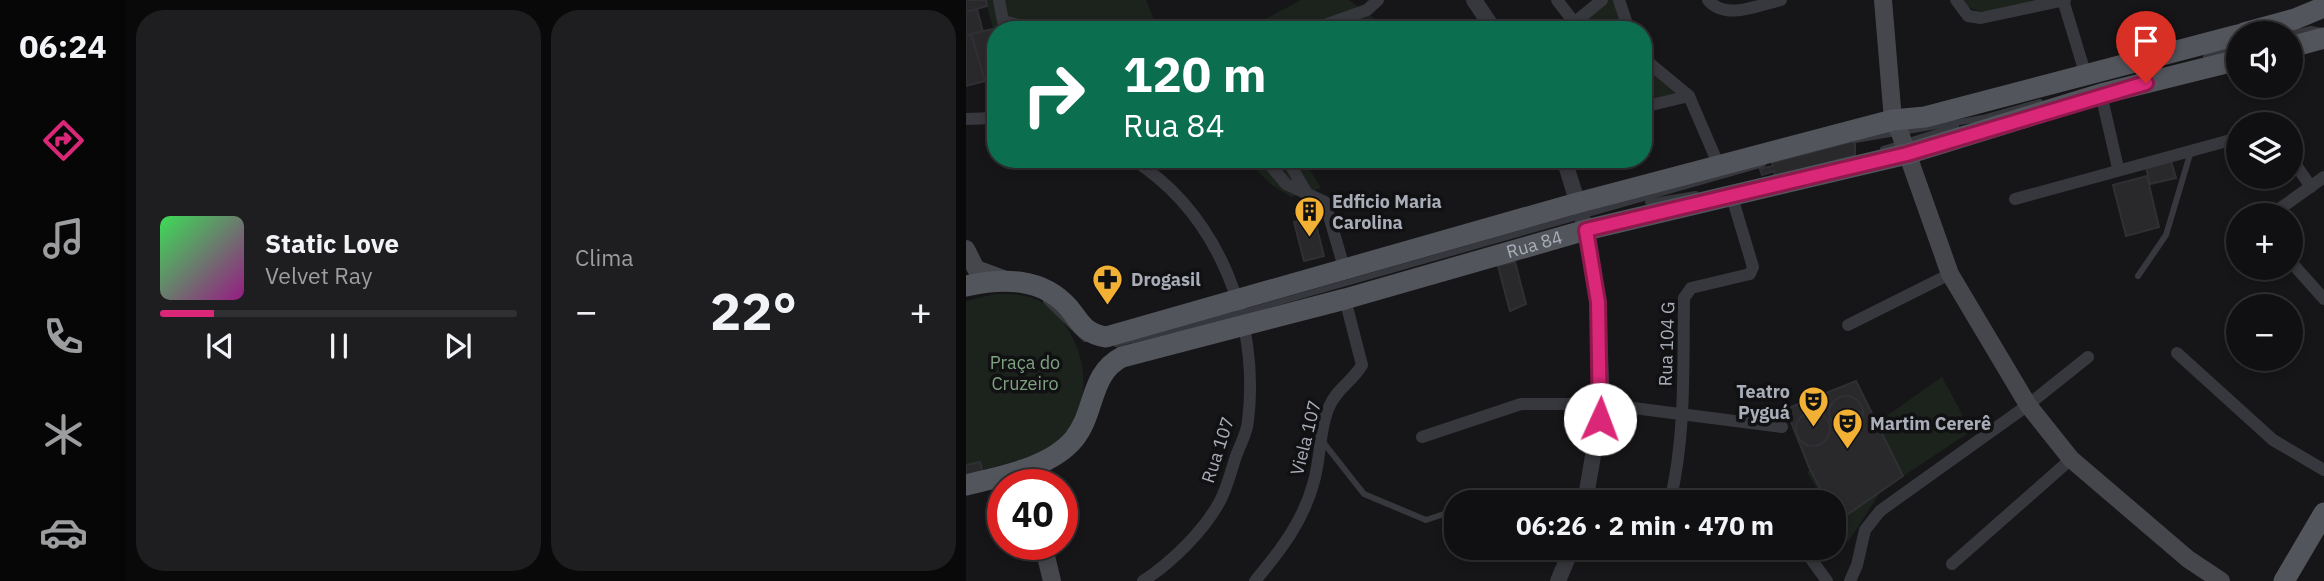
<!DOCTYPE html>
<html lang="pt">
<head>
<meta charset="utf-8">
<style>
	:root { --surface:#101012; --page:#1e1e20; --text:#f1f3f6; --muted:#9c9d9f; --line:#303032; --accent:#db2777 }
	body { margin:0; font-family:"IBM Plex Sans",sans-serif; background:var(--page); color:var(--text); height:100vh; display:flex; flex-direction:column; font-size:26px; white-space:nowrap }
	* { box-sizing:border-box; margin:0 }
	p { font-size:23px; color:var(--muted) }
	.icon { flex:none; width:38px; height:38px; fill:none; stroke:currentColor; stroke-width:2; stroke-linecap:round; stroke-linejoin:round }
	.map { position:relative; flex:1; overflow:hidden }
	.details { display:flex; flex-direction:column; gap:10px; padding:10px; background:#09090a; width:840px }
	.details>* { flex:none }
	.guide { position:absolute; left:21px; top:21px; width:665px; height:147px; border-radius:28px; box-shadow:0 4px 10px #0003,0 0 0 2px var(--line); background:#0b6e4f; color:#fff; overflow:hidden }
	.controls { position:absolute; left:1260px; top:21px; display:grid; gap:14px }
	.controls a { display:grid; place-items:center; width:77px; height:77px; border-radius:50%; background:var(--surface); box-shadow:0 4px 10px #0003,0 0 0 2px var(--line); font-size:35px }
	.speed { position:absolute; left:21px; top:469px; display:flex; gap:14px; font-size:35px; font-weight:700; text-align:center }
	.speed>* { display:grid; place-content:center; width:91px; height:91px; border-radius:50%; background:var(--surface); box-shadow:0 4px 10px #0003,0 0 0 2px var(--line); line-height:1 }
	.speed .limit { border:10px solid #d22; background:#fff; color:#111 }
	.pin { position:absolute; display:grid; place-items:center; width:60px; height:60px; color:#fff; margin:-72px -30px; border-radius:50% 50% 50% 0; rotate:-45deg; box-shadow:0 0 7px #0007 }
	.pin .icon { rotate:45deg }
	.me { position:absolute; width:77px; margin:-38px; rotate:2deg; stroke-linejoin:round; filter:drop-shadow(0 0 5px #0008) }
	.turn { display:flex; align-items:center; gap:24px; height:147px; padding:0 21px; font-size:32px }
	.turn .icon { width:91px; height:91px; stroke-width:2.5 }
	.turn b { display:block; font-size:49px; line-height:60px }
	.big { font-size:52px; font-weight:700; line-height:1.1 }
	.details .card { flex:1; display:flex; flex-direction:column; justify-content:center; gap:10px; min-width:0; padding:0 24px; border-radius:28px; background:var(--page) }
	.song { display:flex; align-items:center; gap:21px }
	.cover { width:84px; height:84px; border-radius:10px; background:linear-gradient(135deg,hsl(130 70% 55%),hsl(310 70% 35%)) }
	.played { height:7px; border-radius:4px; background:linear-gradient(90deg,var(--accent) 15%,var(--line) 15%) }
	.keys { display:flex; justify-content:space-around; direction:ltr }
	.heat { display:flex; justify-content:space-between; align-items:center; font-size:38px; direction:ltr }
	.details .tiles { flex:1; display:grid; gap:10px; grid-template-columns:repeat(2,1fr) }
	.trip { position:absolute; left:478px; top:490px; width:402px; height:70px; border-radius:28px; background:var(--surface); box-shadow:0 4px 10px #0003,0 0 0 2px var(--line); font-weight:700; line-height:70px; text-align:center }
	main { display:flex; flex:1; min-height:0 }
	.tabs { display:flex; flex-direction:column; width:126px; justify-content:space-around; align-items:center; background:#060607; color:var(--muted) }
	.tabs .icon { width:49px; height:49px }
	.tabs .on { color:var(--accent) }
	.tabs b { font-size:32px; color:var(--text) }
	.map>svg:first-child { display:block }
	.green { fill:#1c231d }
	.building { fill:#29292c; stroke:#303034; stroke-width:2 }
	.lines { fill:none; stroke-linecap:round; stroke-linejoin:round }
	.service { stroke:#37383d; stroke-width:6 }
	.minor { stroke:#37383d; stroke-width:12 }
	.tertiary { stroke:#37383d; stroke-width:16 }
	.secondary { stroke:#45474d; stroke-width:18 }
	.primary { stroke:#53555c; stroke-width:21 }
	.route-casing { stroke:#8e194d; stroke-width:18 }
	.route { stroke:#db2777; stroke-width:12 }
	.labels { text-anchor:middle; stroke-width:7; stroke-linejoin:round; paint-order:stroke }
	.poi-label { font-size:18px; font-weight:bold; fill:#a8adb8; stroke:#111113; text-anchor:start }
	.street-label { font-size:18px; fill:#a8adb8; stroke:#111113 }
	.park-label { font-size:18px; fill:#7fa381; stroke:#111113 }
</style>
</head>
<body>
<main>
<nav class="tabs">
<b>06:24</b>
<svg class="icon on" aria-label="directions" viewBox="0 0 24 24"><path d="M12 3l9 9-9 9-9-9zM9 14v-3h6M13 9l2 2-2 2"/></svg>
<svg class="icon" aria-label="music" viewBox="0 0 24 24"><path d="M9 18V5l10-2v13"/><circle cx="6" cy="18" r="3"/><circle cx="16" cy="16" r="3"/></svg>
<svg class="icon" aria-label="phone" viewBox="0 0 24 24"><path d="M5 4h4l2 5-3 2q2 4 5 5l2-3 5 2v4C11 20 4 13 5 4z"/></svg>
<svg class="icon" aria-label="climate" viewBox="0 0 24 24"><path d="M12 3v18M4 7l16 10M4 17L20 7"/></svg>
<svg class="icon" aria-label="car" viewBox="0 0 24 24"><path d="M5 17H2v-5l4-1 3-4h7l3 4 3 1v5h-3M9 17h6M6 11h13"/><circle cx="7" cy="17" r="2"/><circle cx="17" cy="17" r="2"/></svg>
</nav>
<section class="details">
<div class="tiles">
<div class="card">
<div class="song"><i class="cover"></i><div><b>Static Love</b><p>Velvet Ray</p></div></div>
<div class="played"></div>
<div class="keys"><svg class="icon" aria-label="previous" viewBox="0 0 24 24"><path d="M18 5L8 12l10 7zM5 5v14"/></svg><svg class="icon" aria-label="pause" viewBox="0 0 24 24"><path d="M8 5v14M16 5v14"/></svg><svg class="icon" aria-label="next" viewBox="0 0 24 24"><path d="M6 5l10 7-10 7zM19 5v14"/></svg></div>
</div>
<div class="card"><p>Clima</p>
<div class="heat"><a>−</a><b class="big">22°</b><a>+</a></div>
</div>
</div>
</section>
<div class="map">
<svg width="1358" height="581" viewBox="0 0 1358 581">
	<rect width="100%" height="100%" fill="#161618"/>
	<g class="green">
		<path d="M 19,0 L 180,0 L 192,30 L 30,30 L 30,38 Z"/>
		<path d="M 335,0 L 383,0 L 413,22 L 393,30 L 279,30 Z"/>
		<path d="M 642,0 L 649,0 L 658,30 L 620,30 L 616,23 Z"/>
		<path d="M 996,0 L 1079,0 C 1057,5 1012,24 996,0 Z"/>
		<path d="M 677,64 L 713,92 L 677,102 Z"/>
		<path d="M 279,159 L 337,159 L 355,188 L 325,197 L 306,185 Z"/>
		<path d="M 29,294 C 47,294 66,294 80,305 C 122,337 135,411 86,445 C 62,461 28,466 0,474 L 0,301 Z"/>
		<path d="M 976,377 L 1005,431 L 915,491 L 882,542 L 868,518 L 868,502 L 859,502 L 841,472 Z"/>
	</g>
	<g class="building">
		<path d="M 0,0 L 20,0 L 21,6 L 0,12 Z"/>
		<path d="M 11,9 L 17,32 L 0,36 L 0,12 Z"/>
		<path d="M 27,29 L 30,76 L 19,81 L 5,34 Z"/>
		<path d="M 5,34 L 19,81 L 0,86 L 0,36 Z"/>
		<path d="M 885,142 L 889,144 L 889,155 L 809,176 L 808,171 L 796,175 L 794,169 L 807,166 L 806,163 Z"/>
		<path d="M 1205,161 L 1210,178 L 1184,184 L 1180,167 Z"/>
		<path d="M 1181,176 L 1193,227 L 1160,236 L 1147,185 Z"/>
		<path d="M 348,217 L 358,256 L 338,261 L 328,222 Z"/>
		<path d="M 549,262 L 560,304 L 544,311 L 532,266 Z"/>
		<path d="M 890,381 L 937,476 L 872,521 L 868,502 L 861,502 L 843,467 L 820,409 Z"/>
		<circle cx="880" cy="413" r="17"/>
		<circle cx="847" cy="429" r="17"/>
		<path d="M 14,462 L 17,474 L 0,479 L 0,465 Z"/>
	</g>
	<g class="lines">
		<g class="service">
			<path d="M 1325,34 L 1345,29 L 1356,31"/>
			<path d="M 1240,57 L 1272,49"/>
			<path d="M 1014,119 L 1074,102"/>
			<path d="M 889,140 L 1017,118"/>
			<path d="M 917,149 L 990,126"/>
			<path d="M 682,202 L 730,194"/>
			<path d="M 1172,276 L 1200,235 L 1225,151"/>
			<path d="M 80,301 L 119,339"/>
			<path d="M 150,344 L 275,313 L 797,164"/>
			<path d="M 357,442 L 398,494 L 460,520 L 490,510"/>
			<path d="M 512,502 L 529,496 L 545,502"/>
		</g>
		<g class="minor">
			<path d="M 33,0 L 37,21 L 71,30"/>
			<path d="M 591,0 L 614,30"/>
			<path d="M 653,0 L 663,30"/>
			<path d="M 742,0 C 760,21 792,5 815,0"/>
			<path d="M 990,0 L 1002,16 L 1015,18 L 1099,0"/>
			<path d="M 1097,0 L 1120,76"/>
			<path d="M 609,22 L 636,0"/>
			<path d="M 345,30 L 401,10 L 412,0"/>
			<path d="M 677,58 L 723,96 L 753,166"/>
			<path d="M 1135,94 L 1152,168"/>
			<path d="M 677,107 L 723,96"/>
			<path d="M 0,119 L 30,118"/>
			<path d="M 1325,158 L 1345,187"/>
			<path d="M 166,159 C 253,214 294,321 282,421 C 281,433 274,445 270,456 C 265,471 261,488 254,501 C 238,531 205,563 177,581"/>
			<path d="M 299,159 L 320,184 L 359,202 L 379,271"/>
			<path d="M 321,159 L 340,192"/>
			<path d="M 1049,199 L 1272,138"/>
			<path d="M 1305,215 L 1358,177"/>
			<path d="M 1325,262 L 1358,299"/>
			<path d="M 882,325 L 984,274"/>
			<path d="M 1211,353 L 1307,440 L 1358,470"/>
			<path d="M 456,437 L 555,404 L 636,404 L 816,427"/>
			<path d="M 704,502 C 720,435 717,367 718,298 L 725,288 L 784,274 L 787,267 L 766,197"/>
			<path d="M 837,548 L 861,581"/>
			<path d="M 986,564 L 1105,459"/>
			<path d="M 289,581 C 315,550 338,520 348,481 C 355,457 353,429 363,407 C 370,389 387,381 396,365 L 379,299"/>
			<path d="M 884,581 L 891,565 L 899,530 L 914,511 L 1062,405 L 1122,357"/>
		</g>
		<g class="tertiary">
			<path d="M 508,0 L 528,30"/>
			<path d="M 598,159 L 620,230 L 632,302 L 636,404 L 619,502"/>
			<path d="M 592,581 L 606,548"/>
		</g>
		<g class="secondary">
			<path d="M 917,0 L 927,120 L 934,133 L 984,274 L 1062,405 L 1105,459 L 1222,559 L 1255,581"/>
			<path d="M 0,249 L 10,269 L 37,279"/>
			<path d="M 70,485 L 77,462"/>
			<path d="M 77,544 L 86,581"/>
		</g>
		<g class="primary">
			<path d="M 1278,33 L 1329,19 L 1358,7"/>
			<path d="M 1325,47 L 1358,38"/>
			<path d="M 0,286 C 37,278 76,277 103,308 C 115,323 119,334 140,337 L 611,203 L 927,120 L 959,117 L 1272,35"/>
			<path id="s1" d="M 0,485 C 35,476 84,468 108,439 C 130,412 123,374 156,357 L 379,299 L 620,230 L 941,154 L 1135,94 L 1272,60"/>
			<path d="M 1318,581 L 1358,513"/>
		</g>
	</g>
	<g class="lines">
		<defs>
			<path id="route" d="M 634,419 L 632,302 L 620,230 L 941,154 L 1180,83"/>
		</defs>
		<use href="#route" class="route-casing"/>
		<use href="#route" class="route"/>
	</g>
	<defs>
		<symbol id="building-pin" viewBox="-11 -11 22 30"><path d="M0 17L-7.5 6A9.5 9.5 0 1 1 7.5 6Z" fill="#f2b134" stroke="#111113"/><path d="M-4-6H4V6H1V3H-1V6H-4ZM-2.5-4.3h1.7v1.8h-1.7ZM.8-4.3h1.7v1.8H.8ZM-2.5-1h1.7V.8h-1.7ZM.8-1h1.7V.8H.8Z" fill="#111"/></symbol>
		<symbol id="pharmacy-pin" viewBox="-11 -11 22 30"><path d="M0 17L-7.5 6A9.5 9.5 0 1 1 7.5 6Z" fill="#f2b134" stroke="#111113"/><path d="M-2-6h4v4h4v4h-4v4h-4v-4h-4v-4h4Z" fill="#111"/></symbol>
		<symbol id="theatre-pin" viewBox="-11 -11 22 30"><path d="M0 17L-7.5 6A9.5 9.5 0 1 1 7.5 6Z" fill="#f2b134" stroke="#111113"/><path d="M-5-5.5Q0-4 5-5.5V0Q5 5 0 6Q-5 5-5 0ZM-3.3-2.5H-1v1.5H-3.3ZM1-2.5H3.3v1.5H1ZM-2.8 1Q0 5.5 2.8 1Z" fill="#111"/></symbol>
	</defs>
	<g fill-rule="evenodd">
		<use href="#building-pin" x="326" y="194" width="35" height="47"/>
		<use href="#pharmacy-pin" x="124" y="262" width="35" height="47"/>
		<use href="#theatre-pin" x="830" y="384" width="35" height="47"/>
		<use href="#theatre-pin" x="864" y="406" width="35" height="47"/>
	</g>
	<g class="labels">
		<g class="poi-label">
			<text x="366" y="208">Edficio Maria<tspan x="366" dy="21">Carolina</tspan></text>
			<text x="165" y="286">Drogasil</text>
			<text x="824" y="398" text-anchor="end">Teatro<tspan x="824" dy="21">Pyguá</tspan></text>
			<text x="904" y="430">Martim Cererê</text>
		</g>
		<g class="street-label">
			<text dy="6" stroke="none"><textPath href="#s1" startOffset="644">Rua 84</textPath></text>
			<text transform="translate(701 344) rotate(-88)" y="6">Rua 104 G</text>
			<text transform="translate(340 438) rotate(-76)" y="6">Viela 107</text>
			<text transform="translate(252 450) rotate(-72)" y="6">Rua 107</text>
		</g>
		<g class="park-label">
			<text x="59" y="369">Praça do<tspan x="59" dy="21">Cruzeiro</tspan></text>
		</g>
	</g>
</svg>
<div class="controls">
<a><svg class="icon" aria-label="sound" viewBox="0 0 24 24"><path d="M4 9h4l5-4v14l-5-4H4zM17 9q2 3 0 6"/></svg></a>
<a><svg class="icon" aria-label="layers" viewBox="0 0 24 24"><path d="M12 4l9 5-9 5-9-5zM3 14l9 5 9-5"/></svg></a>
<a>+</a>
<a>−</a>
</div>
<div class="speed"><div class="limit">40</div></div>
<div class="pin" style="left:1180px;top:83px;background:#d93025"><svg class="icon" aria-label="arrive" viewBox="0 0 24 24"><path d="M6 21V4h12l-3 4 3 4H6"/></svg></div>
<svg class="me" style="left:634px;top:419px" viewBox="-20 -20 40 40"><circle r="19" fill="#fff"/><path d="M0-13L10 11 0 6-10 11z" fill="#db2777"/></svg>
<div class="trip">06:26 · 2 min · 470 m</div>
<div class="guide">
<div class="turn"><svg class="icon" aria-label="right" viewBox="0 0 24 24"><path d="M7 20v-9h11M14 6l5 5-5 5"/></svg><div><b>120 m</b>Rua 84</div></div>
</div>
</div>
</main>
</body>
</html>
